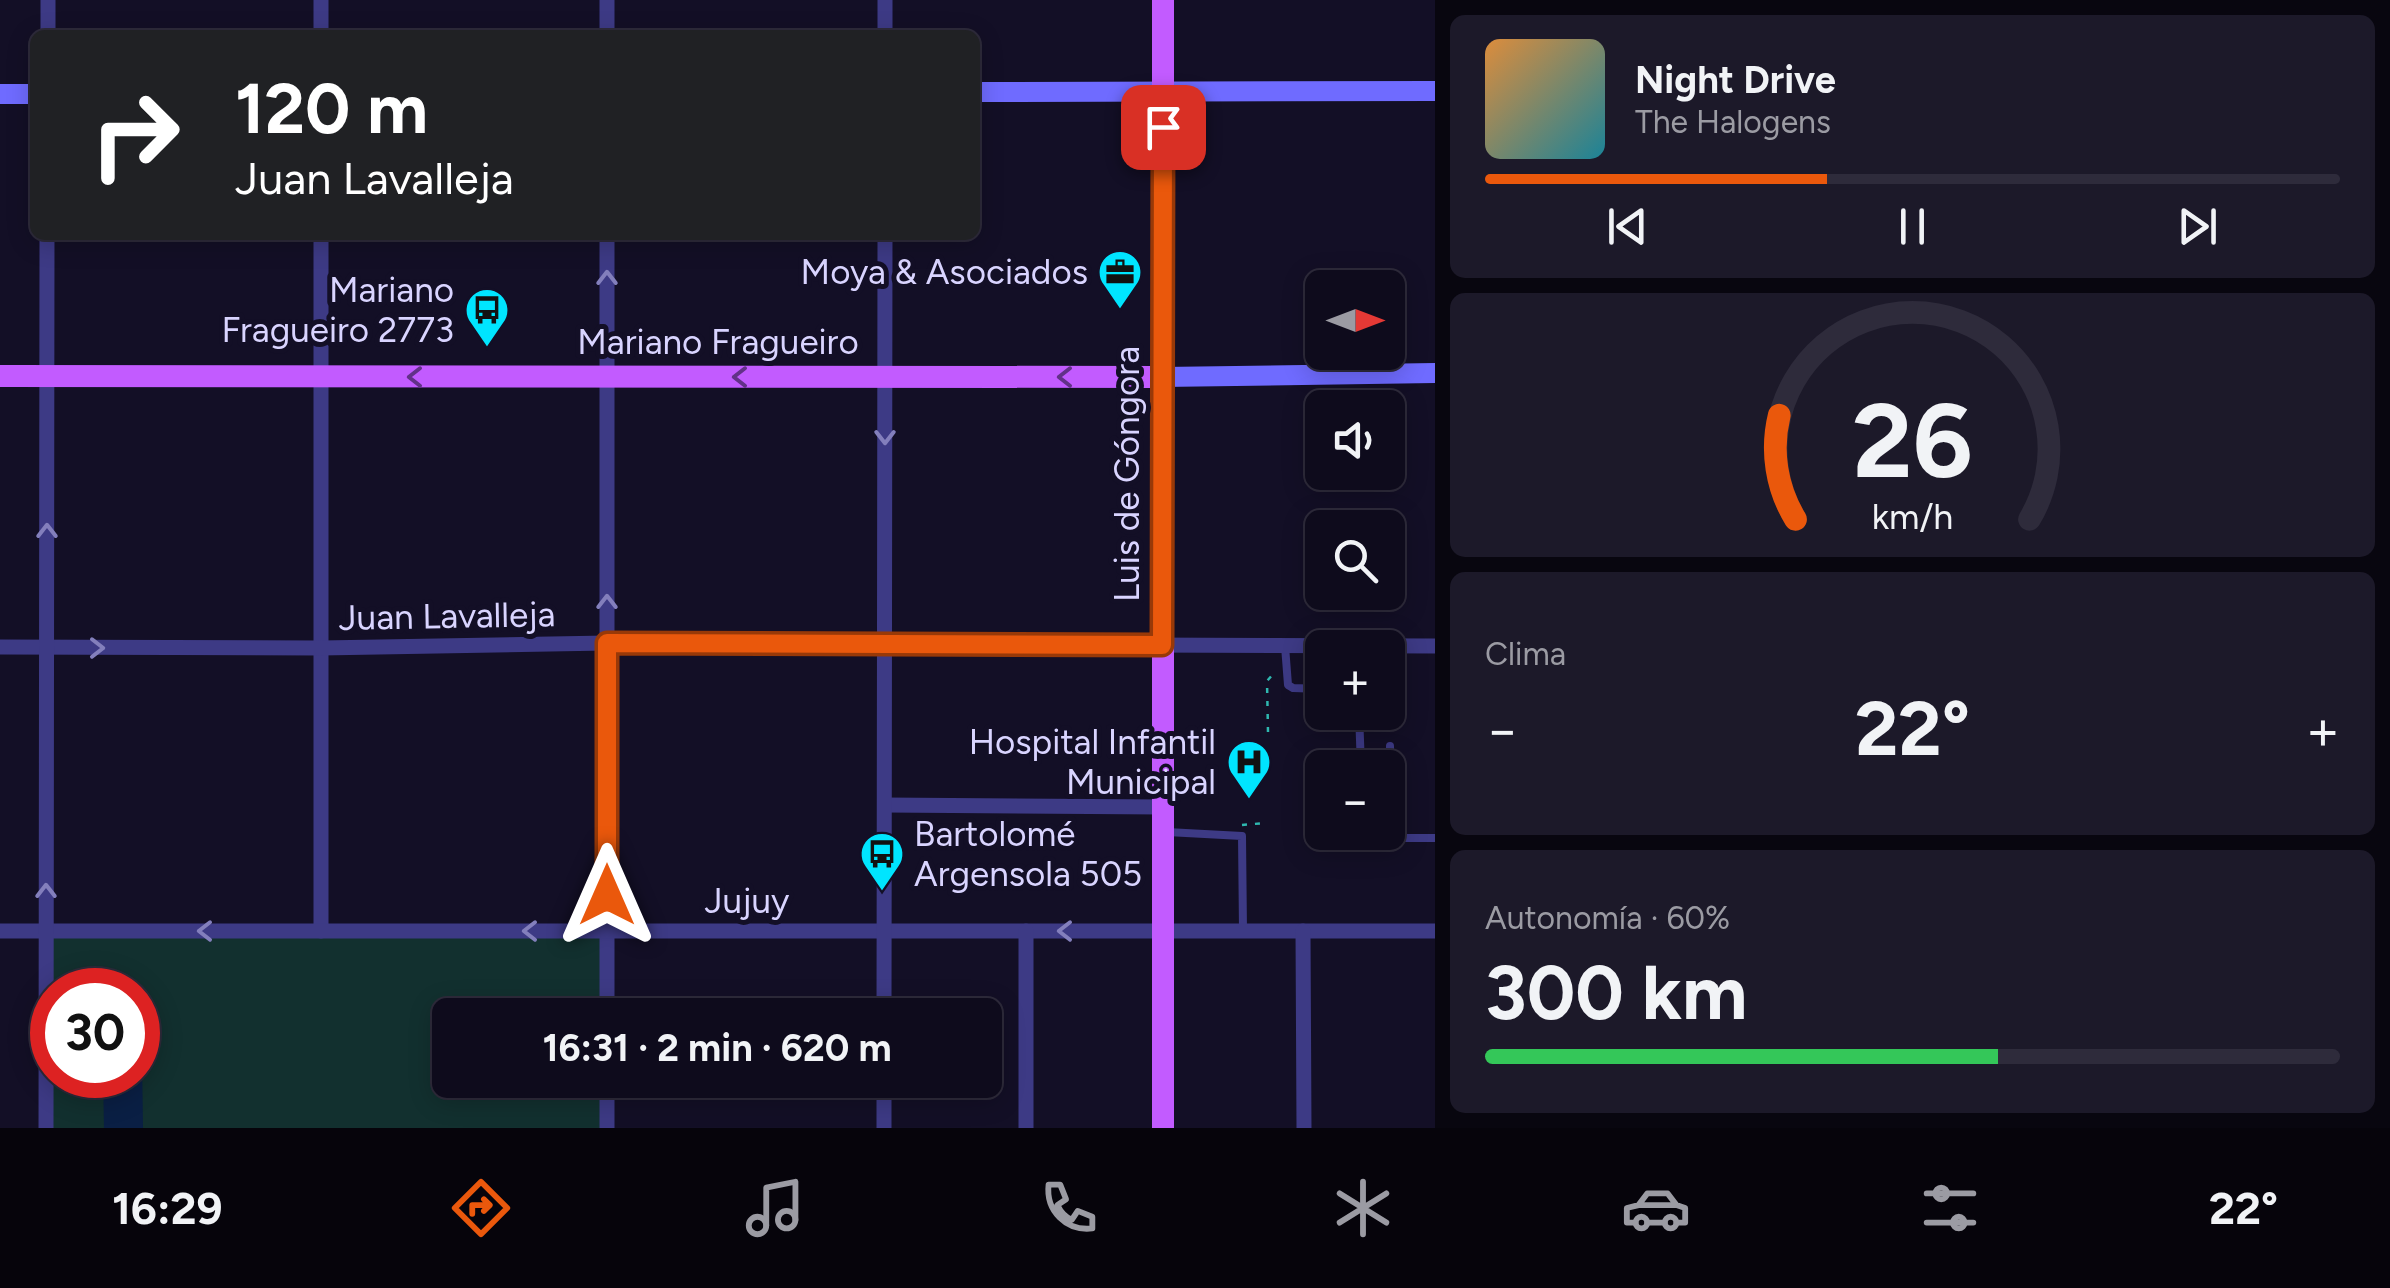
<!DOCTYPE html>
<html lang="es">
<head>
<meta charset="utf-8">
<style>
	:root { --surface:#0e0b1c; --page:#1c1929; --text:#f1f3f6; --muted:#9b9ba3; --line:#2e2b3b; --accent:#ea580c }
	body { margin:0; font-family:Figtree,sans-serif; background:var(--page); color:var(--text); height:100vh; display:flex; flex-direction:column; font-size:38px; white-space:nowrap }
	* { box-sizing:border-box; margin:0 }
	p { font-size:32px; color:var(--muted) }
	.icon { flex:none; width:55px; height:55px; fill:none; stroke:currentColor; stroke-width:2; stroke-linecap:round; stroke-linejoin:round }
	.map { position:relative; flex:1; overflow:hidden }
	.panel { display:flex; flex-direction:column; gap:15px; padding:15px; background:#08060f; width:955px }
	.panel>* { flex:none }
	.banner { position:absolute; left:30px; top:30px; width:950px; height:210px; border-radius:15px; box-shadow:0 5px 25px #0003,0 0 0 2px var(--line); background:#202124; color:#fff; overflow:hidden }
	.needle { width:65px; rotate:90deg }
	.buttons { position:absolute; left:1305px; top:270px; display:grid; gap:20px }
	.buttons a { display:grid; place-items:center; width:100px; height:100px; border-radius:15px; background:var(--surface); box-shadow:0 5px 25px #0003,0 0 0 2px var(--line); font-size:50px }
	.speed { position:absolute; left:30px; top:968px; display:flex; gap:20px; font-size:50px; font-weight:700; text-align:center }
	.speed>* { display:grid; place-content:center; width:130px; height:130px; border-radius:50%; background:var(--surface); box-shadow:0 5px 25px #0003,0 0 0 2px var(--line); line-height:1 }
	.speed .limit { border:15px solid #d22; background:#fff; color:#111 }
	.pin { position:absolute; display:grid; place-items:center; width:85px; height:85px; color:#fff; margin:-42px; border-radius:20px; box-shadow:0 5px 15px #0006 }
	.me { position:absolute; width:110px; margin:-55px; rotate:0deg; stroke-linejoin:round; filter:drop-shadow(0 0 8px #0008) }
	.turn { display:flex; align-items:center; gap:35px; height:210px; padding:0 40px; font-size:45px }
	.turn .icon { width:130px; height:130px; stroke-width:2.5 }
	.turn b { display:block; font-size:70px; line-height:85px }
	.big { font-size:75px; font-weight:700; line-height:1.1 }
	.panel .widget { flex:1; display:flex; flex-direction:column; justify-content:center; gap:15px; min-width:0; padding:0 35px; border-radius:15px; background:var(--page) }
	.panel .dial { align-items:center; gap:0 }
	.dial svg { height:260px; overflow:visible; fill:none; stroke:var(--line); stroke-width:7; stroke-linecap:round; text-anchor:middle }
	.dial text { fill:var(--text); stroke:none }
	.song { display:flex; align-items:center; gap:30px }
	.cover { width:120px; height:120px; border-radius:15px; background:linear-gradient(135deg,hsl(30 70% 55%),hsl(190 70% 35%)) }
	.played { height:10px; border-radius:5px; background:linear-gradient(90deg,var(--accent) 40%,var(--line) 40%) }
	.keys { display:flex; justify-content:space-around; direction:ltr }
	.heat { display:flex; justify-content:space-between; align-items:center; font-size:55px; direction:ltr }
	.charge { height:15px; border-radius:8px; background:linear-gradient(90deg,#34c759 60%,var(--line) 0) }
	.trip { position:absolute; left:432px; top:998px; width:570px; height:100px; border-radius:15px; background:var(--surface); box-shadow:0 5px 25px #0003,0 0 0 2px var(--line); font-weight:700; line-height:100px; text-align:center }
	.dock { display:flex; height:160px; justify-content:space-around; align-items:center; background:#06040b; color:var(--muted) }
	.dock .icon { width:70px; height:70px }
	.dock .current { color:var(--accent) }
	.dock b { font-size:45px; color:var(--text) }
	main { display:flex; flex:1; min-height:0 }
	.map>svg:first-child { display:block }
	.green { fill:#12302f; fill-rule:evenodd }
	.water { fill:#0a1f44 }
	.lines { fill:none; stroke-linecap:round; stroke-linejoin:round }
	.path { stroke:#2fb8b0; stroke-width:2.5; stroke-dasharray:5 8; stroke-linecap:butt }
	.lane { stroke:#3d3a85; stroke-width:8 }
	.street { stroke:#3d3a85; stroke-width:15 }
	.secondary { stroke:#6f6bff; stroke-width:20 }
	.primary { stroke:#c25bff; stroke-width:22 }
	.oneway { stroke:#837fbc }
	.oneway2 { stroke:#623188 }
	.route-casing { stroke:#983908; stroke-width:25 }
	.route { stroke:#ea580c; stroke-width:18 }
	.labels { text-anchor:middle; stroke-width:10; stroke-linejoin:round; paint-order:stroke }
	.poi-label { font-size:35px; fill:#d9d4ff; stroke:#130f26; text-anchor:end }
	.street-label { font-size:35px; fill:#d9d4ff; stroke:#130f26 }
</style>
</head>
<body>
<main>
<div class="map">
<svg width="1435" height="1128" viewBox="0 0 1435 1128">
	<rect width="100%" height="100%" fill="#130f26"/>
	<path class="green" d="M 46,931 L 607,931 L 607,1015 L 450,1015 L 450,1080 L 607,1080 L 607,1128 L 46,1128 ZM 52,990 L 138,990 L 138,1075 L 52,1075 Z"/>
	<path class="water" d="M 138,1059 L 142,1059 L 143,1128 L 104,1128 L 103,1075 L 138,1075 Z"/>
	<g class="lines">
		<g class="path">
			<path d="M 1268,732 L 1267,681 L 1274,673"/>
			<path d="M 1242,825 L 1265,823"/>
		</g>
		<g class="lane">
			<path d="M 1285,646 L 1288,685 L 1293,688 L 1322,689"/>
			<path d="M 1359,712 L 1361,768"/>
			<path d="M 1390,746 L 1390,803 L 1398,838"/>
			<path d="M 1167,832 L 1242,836 L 1243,931"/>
			<path d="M 1385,832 L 1398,838 L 1435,838"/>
		</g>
		<g class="street">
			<path d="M 607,0 L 607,35"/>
			<path d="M 885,0 L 885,35"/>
			<path d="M 48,35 L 48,0"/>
			<path d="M 321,35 L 321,0"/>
			<path d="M 321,235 L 321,931"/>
			<path d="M 607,235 L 607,1015"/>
			<path d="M 0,647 L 321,648 L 607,643 L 1435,646"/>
			<path d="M 885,805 L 1163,807"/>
			<path d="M 0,931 L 1435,931"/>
			<path d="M 1303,931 L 1304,1128"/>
			<path d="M 884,1015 L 885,235"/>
			<path d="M 607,1080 L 607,1128"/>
			<path d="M 46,1128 L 47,235"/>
			<path d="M 884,1128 L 884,1080"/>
			<path d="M 1026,1128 L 1026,931"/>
		</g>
		<g class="secondary">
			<path d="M 975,92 L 1435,91"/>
			<path d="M 0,94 L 35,94"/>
			<path d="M 1162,377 L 1435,373"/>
		</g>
		<g class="primary">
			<path d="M 1163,0 L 1163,1128"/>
			<path d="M 0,376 L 1162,377"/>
		</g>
	</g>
	<defs><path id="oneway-chevron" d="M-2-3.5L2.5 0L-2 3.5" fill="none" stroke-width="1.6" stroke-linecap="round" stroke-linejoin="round" transform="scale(2.5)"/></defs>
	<g class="oneway">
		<use href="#oneway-chevron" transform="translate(607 278) rotate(-90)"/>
		<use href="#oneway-chevron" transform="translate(885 437) rotate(90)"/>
		<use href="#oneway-chevron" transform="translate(47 531) rotate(-90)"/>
		<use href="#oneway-chevron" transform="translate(607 602) rotate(-90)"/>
		<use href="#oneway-chevron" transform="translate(97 648)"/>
		<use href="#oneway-chevron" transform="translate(46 891) rotate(-90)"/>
		<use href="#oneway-chevron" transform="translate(205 931) rotate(180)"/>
		<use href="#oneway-chevron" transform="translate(530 931) rotate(180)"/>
		<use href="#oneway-chevron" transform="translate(1065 931) rotate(180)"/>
	</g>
	<g class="oneway2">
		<use href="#oneway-chevron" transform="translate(415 377) rotate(-180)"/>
		<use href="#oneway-chevron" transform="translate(740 377) rotate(-180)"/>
		<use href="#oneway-chevron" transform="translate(1065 377) rotate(180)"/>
	</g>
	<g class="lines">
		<defs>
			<path id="route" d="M 607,895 L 607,643 L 1162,645 L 1163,127"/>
		</defs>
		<use href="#route" class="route-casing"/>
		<use href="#route" class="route"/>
	</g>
	<defs>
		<symbol id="office-pin" viewBox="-11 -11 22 30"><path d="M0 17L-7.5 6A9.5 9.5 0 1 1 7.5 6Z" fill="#00e5ff" stroke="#130f26"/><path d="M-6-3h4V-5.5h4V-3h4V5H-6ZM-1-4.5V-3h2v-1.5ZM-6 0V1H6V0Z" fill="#111"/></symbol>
		<symbol id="bus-pin" viewBox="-11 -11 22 30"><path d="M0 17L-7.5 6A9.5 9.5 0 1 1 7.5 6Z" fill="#00e5ff" stroke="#130f26"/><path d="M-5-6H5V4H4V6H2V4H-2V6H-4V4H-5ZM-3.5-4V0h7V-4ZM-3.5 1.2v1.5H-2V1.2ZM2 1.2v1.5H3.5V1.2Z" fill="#111"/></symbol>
		<symbol id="hospital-pin" viewBox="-11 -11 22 30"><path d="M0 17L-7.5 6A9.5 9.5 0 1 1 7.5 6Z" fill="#00e5ff" stroke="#130f26"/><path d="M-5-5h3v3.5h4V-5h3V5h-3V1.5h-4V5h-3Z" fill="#111"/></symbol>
	</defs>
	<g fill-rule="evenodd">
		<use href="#office-pin" x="1095" y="247" width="50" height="68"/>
		<use href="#bus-pin" x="462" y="285" width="50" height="68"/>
		<use href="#hospital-pin" x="1224" y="737" width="50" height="68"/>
		<use href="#bus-pin" x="857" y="829" width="50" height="68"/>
	</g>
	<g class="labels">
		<g class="poi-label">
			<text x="1088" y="284">Moya &amp; Asociados</text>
			<text x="454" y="302">Mariano<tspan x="454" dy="40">Fragueiro 2773</tspan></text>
			<text x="1216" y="754">Hospital Infantil<tspan x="1216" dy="40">Municipal</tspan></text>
			<text x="914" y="846" text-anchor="start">Bartolomé<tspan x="914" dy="40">Argensola 505</tspan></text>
		</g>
		<g class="street-label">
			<text x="718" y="354">Mariano Fragueiro</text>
			<text transform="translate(1127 474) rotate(-90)" y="12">Luis de Góngora</text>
			<text transform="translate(447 616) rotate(-1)" y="12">Juan Lavalleja</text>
			<text x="747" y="913">Jujuy</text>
		</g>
	</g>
</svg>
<div class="buttons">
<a><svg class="needle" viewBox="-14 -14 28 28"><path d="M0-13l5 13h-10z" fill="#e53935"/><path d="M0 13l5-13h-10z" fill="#9b9ba3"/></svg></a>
<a><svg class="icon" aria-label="sound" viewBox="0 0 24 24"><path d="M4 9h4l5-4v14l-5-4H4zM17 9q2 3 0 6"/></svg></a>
<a><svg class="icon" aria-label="search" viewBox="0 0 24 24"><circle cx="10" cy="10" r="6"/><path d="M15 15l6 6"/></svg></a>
<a>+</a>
<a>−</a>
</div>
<div class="speed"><div class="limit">30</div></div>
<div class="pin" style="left:1163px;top:127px;background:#d93025"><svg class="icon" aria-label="arrive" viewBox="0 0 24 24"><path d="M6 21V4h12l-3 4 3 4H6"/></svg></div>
<svg class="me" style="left:607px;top:895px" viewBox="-20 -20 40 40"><path d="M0-17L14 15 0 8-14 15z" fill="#ea580c" stroke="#fff" stroke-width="4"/></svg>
<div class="trip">16:31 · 2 min · 620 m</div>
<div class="banner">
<div class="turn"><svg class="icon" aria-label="right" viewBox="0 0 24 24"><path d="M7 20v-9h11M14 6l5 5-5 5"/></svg><div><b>120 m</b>Juan Lavalleja</div></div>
</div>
</div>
<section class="panel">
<div class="widget">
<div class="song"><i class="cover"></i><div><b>Night Drive</b><p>The Halogens</p></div></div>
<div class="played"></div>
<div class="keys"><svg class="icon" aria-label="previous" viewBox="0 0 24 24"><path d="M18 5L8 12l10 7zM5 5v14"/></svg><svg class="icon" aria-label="pause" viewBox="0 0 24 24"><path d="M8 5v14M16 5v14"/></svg><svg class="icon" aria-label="next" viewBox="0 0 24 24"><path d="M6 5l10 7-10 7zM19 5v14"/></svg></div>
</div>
<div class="widget dial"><svg viewBox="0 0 100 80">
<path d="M14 69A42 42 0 1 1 86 69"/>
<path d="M14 69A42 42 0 0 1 9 37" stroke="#ea580c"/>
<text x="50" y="56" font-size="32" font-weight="700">26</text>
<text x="50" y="72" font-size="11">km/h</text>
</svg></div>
<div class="widget"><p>Clima</p>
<div class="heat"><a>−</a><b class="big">22°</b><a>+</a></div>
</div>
<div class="widget"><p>Autonomía · 60%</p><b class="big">300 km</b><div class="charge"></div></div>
</section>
</main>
<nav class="dock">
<b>16:29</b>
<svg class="icon current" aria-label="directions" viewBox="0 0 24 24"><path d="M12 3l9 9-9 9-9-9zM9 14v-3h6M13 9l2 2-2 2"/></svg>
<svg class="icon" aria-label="music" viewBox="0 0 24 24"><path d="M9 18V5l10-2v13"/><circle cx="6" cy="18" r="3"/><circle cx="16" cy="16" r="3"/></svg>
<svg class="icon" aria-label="phone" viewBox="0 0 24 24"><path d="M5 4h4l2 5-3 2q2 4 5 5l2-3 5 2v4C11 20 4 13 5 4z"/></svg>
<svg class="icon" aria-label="climate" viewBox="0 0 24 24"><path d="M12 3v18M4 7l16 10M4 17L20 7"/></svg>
<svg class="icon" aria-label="car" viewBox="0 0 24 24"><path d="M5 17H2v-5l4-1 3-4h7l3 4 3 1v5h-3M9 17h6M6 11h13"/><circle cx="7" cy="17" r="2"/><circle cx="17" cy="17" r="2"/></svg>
<svg class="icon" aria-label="filters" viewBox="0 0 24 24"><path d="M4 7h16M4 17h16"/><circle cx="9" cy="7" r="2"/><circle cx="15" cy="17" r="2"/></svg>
<b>22°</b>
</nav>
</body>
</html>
